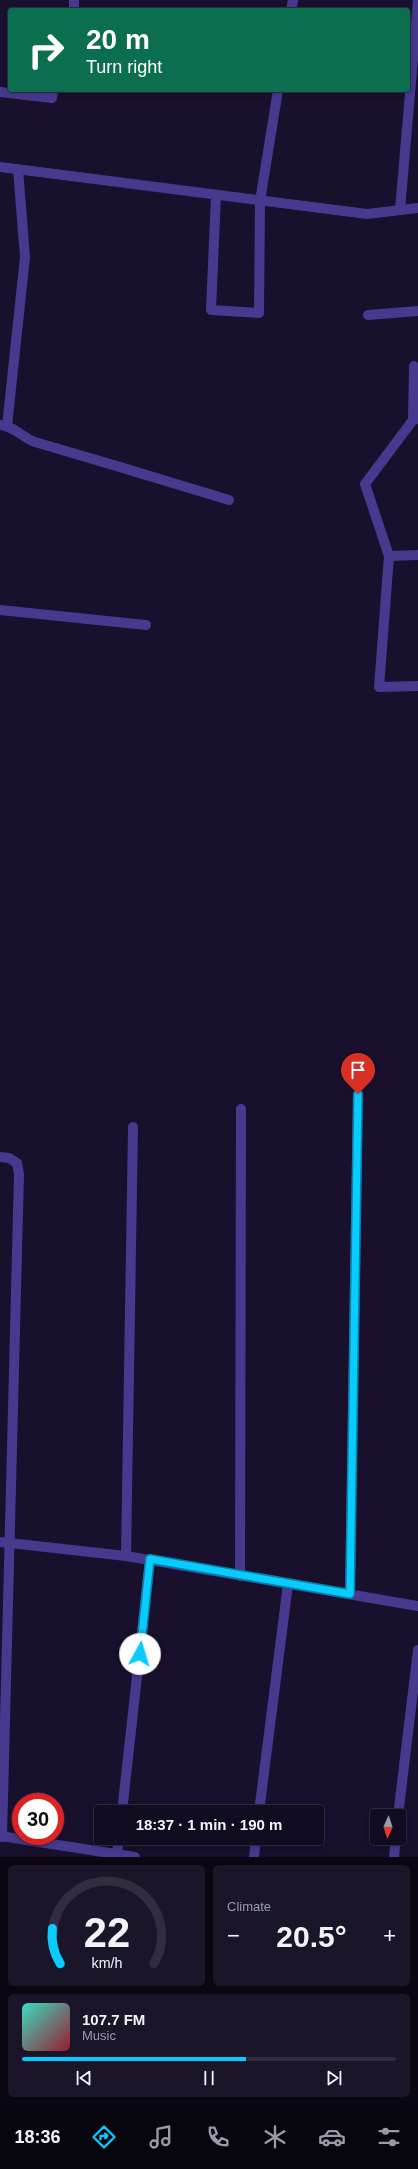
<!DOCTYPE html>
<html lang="en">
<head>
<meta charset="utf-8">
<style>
	:root { --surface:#120c22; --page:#1b152a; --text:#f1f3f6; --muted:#9c9ba5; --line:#312c40; --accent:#08cbff }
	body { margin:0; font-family:Helvetica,sans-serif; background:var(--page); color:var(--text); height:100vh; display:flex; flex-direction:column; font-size:15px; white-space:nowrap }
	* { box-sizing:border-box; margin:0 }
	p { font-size:13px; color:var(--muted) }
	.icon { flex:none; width:22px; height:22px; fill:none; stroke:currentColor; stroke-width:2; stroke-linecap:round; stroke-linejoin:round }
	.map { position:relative; height:1857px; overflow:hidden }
	.sheet { display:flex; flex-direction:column; gap:8px; padding:8px; background:#0a0713; flex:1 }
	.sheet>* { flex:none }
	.guide { position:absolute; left:8px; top:8px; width:402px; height:84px; border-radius:4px; box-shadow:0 2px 6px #0003,0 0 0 1px var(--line); background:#0b6e4f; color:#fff; overflow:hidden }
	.needle { width:26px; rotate:183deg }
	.buttons { position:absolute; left:370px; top:1809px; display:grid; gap:8px }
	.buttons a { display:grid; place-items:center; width:36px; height:36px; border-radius:4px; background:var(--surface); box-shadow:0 2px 6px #0003,0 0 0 1px var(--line); font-size:20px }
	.speed { position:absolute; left:12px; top:1793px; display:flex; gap:8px; font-size:20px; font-weight:700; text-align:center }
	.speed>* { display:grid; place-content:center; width:52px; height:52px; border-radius:50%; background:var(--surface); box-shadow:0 2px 6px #0003,0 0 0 1px var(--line); line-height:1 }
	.speed .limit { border:6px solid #d22; background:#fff; color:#111 }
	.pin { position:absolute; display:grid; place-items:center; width:34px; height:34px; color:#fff; margin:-41px -17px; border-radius:50% 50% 50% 0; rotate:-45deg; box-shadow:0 0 4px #0007 }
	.pin .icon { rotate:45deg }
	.me { position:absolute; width:44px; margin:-22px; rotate:6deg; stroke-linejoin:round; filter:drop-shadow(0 0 3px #0008) }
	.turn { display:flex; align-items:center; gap:14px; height:84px; padding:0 12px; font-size:18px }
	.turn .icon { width:52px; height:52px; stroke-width:2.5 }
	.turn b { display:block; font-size:28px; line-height:34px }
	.big { font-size:30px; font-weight:700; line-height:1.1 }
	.sheet .widget { flex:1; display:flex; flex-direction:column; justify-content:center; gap:6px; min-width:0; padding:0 14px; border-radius:6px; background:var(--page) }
	.sheet .dial { align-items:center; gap:0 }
	.dial svg { height:104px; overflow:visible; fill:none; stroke:var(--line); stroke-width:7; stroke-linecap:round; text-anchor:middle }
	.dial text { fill:var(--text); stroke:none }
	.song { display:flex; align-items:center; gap:12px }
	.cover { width:48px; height:48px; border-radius:6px; background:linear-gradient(135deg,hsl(170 70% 55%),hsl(350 70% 35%)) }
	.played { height:4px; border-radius:2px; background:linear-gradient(90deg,var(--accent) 60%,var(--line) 60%) }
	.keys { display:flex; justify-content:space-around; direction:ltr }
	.heat { display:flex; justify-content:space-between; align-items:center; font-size:22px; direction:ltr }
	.sheet .tiles { flex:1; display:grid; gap:8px; grid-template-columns:1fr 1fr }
	.widget:last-child { grid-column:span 2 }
	.trip { position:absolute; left:94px; top:1805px; width:230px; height:40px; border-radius:4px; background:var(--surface); box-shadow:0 2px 6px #0003,0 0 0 1px var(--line); font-weight:700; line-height:40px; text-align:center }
	.menu { display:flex; height:64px; justify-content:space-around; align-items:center; background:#07050e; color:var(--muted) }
	.menu .icon { width:28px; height:28px }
	.menu .on { color:var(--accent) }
	.menu b { font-size:18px; color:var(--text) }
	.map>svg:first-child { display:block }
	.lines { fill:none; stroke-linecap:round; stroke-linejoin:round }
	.minor { stroke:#46398e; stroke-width:10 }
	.route-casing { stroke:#0584a6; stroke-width:10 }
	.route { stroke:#08cbff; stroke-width:7 }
</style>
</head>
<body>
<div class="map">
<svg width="418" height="1857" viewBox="0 0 418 1857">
	<rect width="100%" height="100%" fill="#18102d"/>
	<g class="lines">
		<g class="minor">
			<path d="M 74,10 L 74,0"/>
			<path d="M 291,10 L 293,0"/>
			<path d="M 0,92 L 52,98 L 53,90"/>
			<path d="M 0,167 L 367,214 L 418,208"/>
			<path d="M 216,195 L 211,310 L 259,313 L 260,201 L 278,90"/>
			<path d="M 400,210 L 418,0"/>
			<path d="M 368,315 L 418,311"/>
			<path d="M 418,419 L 413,420 L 365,484 L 389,556 L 418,555"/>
			<path d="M 413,420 L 414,366"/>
			<path d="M 0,425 C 14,426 23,438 35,442 C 100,461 164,480 229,500"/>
			<path d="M 7,426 L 25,257 L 18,169"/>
			<path d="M 389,556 L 379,687 L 418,686"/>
			<path d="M 0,610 L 146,625"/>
			<path d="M 133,1127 L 126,1556 L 418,1606"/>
			<path d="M 0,1157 L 9,1158 L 17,1163 L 19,1174 L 2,1837"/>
			<path d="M 0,1542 L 126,1556"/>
			<path d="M 240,1576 L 241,1109"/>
			<path d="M 350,1594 L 358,1094"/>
			<path d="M 122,1812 L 150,1559"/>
			<path d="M 259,1812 L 288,1584"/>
			<path d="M 398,1816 L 418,1650"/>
			<path d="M 0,1836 L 135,1857"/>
			<path d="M 117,1854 L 119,1838"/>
			<path d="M 254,1857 L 256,1838"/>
			<path d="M 394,1857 L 396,1838"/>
		</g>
	</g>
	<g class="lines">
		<defs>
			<path id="route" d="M 140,1654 L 150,1559 L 350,1594 L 358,1094"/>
		</defs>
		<use href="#route" class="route-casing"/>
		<use href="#route" class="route"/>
	</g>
</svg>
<div class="buttons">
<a><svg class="needle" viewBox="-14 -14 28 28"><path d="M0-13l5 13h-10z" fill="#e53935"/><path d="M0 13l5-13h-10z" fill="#9c9ba5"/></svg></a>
</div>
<div class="speed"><div class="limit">30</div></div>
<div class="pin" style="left:358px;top:1094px;background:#d93025"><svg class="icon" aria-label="arrive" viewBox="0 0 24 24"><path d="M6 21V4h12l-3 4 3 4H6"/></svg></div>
<svg class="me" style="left:140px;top:1654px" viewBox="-20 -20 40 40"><circle r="19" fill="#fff"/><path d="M0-13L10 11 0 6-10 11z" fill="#08cbff"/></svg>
<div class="trip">18:37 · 1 min · 190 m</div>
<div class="guide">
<div class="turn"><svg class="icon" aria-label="right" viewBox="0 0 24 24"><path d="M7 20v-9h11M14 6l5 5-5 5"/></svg><div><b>20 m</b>Turn right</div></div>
</div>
</div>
<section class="sheet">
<div class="tiles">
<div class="widget dial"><svg viewBox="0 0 100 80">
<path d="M14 69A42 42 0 1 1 86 69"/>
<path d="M14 69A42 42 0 0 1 8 42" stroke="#08cbff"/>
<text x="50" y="56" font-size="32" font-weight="700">22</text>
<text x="50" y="72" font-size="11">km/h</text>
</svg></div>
<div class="widget"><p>Climate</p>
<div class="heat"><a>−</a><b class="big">20.5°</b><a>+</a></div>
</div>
<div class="widget">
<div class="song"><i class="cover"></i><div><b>107.7 FM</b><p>Music</p></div></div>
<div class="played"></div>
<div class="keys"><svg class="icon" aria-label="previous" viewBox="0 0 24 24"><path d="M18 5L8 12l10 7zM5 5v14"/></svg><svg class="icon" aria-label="pause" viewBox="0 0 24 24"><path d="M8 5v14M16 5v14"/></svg><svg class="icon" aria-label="next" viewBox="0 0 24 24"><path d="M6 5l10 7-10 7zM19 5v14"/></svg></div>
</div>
</div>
</section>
<nav class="menu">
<b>18:36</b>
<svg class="icon on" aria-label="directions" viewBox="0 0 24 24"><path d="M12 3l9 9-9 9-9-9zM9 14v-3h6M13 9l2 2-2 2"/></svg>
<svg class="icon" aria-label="music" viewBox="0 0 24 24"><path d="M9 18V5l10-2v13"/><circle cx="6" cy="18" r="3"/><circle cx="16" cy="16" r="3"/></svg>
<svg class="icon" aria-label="phone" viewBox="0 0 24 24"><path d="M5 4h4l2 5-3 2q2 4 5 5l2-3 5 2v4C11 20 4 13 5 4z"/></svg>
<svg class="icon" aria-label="climate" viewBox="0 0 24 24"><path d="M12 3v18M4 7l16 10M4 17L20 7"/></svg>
<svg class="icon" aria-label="car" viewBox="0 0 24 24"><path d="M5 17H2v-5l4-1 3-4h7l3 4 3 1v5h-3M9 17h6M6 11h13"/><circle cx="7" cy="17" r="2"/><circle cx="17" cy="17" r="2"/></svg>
<svg class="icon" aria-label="filters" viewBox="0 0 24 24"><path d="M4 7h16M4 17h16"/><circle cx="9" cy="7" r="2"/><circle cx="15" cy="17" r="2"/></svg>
</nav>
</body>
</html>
